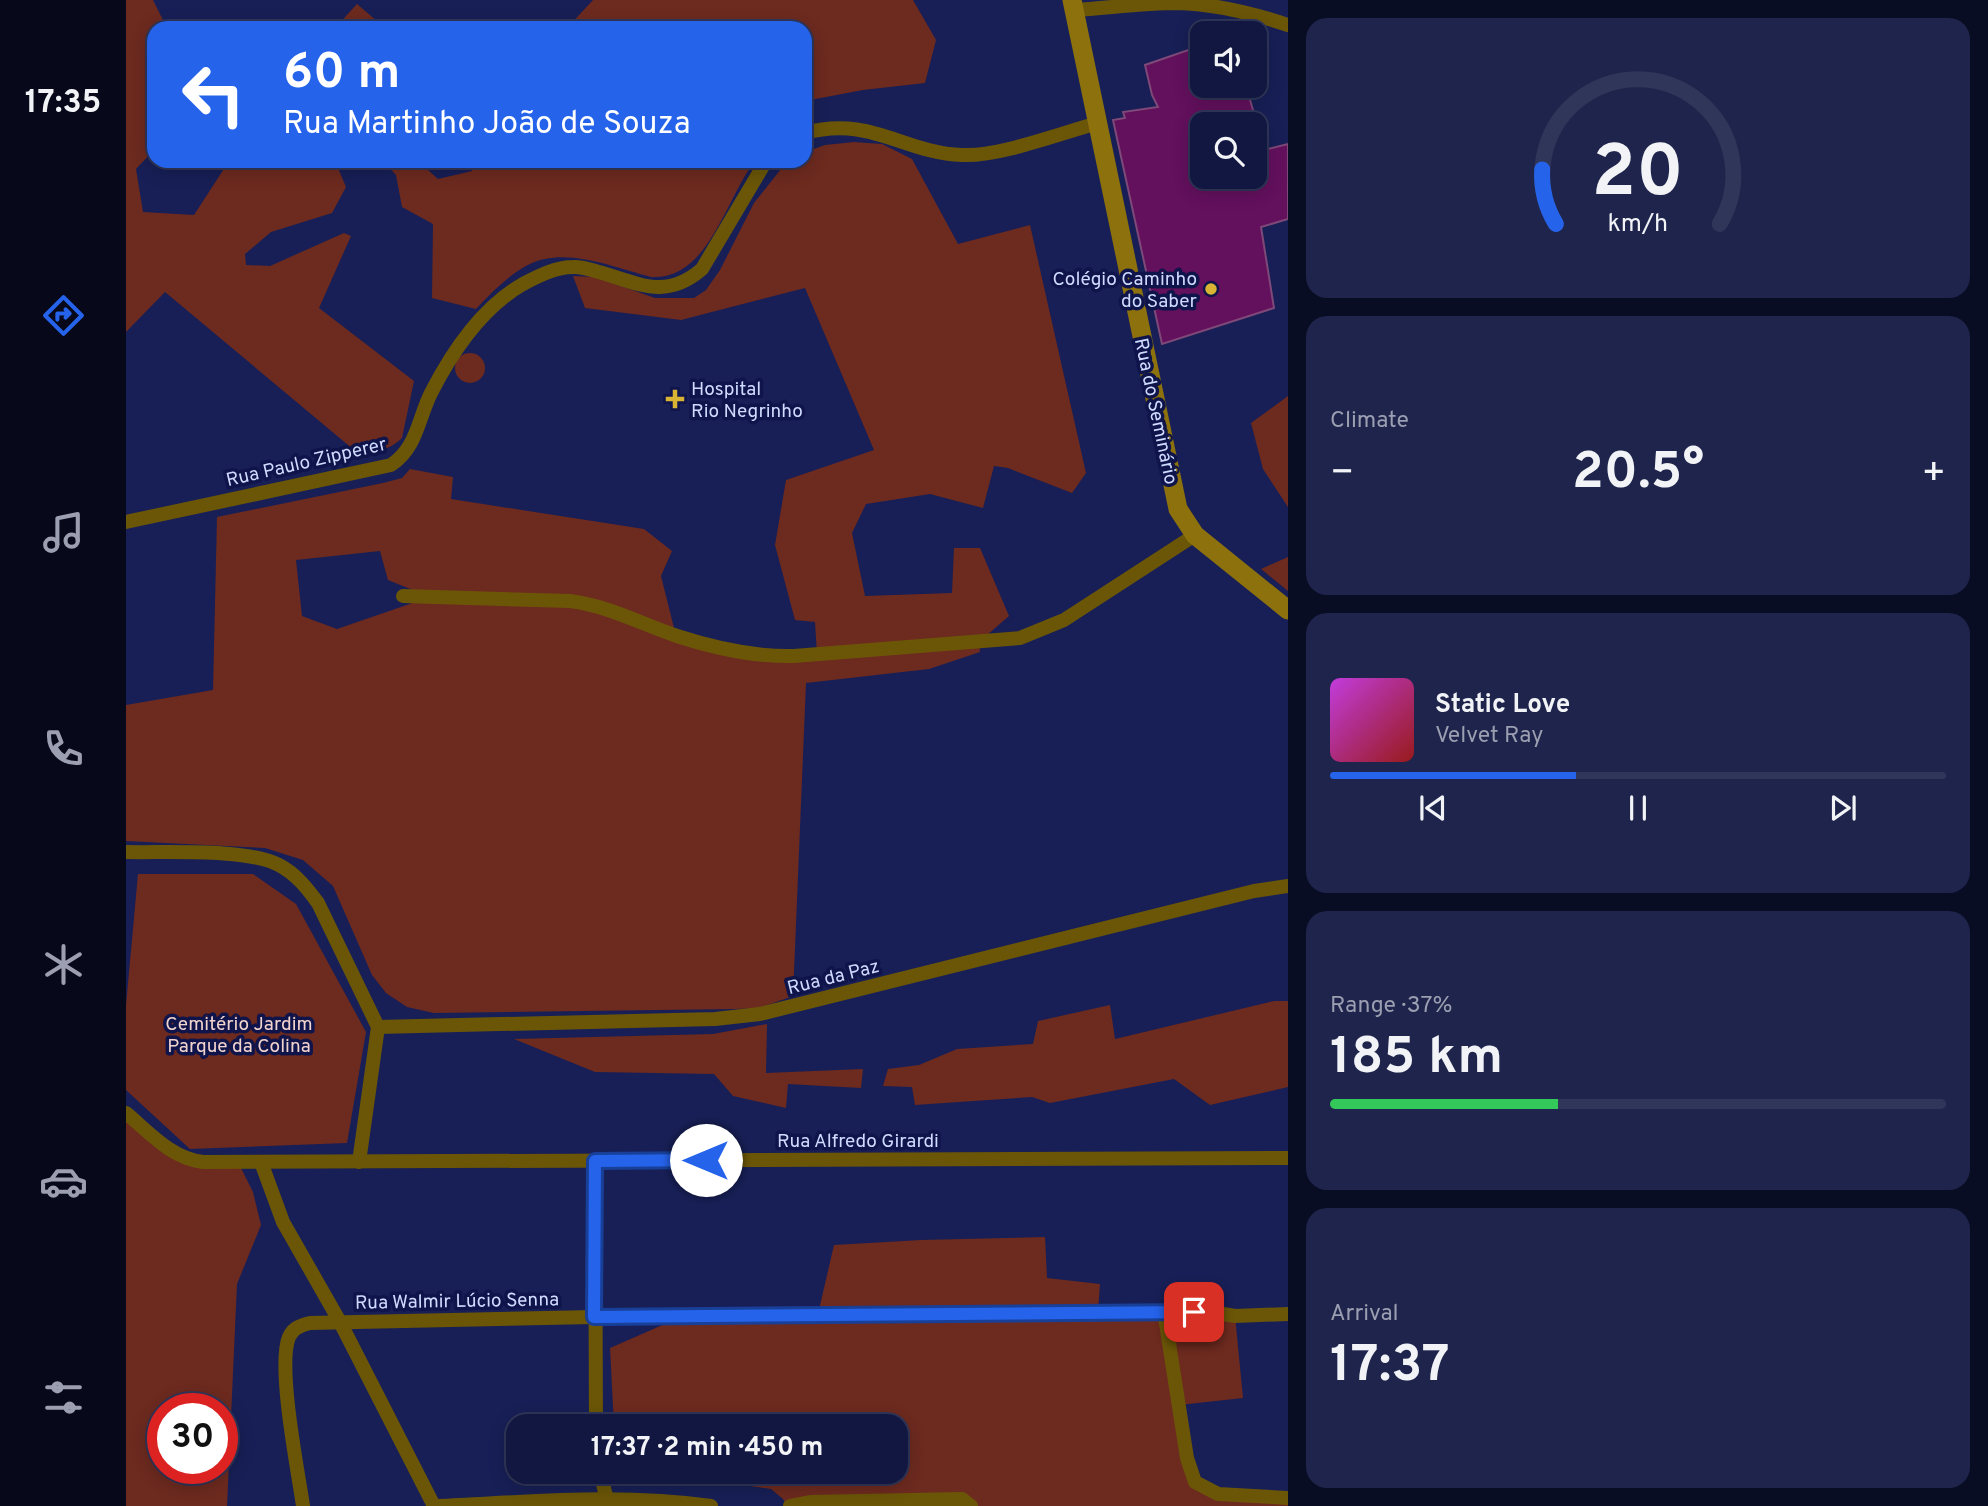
<!DOCTYPE html>
<html lang="en">
<head>
<meta charset="utf-8">
<style>
	:root { --surface:#111740; --page:#1e244b; --text:#f1f3f6; --muted:#9c9fb1; --line:#303659; --accent:#2563eb }
	body { margin:0; font-family:Overpass,sans-serif; background:var(--page); color:var(--text); height:100vh; display:flex; flex-direction:column; font-size:26px; white-space:nowrap }
	* { box-sizing:border-box; margin:0 }
	p { font-size:23px; color:var(--muted) }
	.icon { flex:none; width:38px; height:38px; fill:none; stroke:currentColor; stroke-width:2; stroke-linecap:round; stroke-linejoin:round }
	.map { position:relative; flex:1; overflow:hidden }
	.panel { display:flex; flex-direction:column; gap:18px; padding:18px; background:#090d23; width:700px }
	.panel>* { flex:none }
	.banner { position:absolute; left:21px; top:21px; width:665px; height:147px; border-radius:21px; box-shadow:0 4px 18px #0003,0 0 0 2px var(--line); background:#2563eb; color:#fff; overflow:hidden }
	.tools { position:absolute; left:1064px; top:21px; display:grid; gap:14px }
	.tools a { display:grid; place-items:center; width:77px; height:77px; border-radius:14px; background:var(--surface); box-shadow:0 4px 18px #0003,0 0 0 2px var(--line); font-size:35px }
	.speed { position:absolute; left:21px; top:1393px; display:flex; gap:14px; font-size:35px; font-weight:700; text-align:center }
	.speed>* { display:grid; place-content:center; width:91px; height:91px; border-radius:50%; background:var(--surface); box-shadow:0 4px 18px #0003,0 0 0 2px var(--line); line-height:1 }
	.speed .limit { border:10px solid #d22; background:#fff; color:#111 }
	.pin { position:absolute; display:grid; place-items:center; width:60px; height:60px; color:#fff; margin:-30px; border-radius:14px; box-shadow:0 4px 10px #0006 }
	.me { position:absolute; width:77px; margin:-38px; rotate:270deg; stroke-linejoin:round; filter:drop-shadow(0 0 5px #0008) }
	.turn { display:flex; align-items:center; gap:24px; height:147px; padding:0 21px; font-size:32px }
	.turn .icon { width:91px; height:91px; stroke-width:2.5 }
	.turn b { display:block; font-size:49px; line-height:60px }
	.big { font-size:52px; font-weight:700; line-height:1.1 }
	.panel .tile { flex:1; display:flex; flex-direction:column; justify-content:center; gap:10px; min-width:0; padding:0 24px; border-radius:21px; background:var(--page) }
	.panel .dial { align-items:center; gap:0 }
	.dial svg { height:182px; overflow:visible; fill:none; stroke:var(--line); stroke-width:7; stroke-linecap:round; text-anchor:middle }
	.dial text { fill:var(--text); stroke:none }
	.song { display:flex; align-items:center; gap:21px }
	.cover { width:84px; height:84px; border-radius:10px; background:linear-gradient(135deg,hsl(290 70% 55%),hsl(0 70% 35%)) }
	.played { height:7px; border-radius:4px; background:linear-gradient(90deg,var(--accent) 40%,var(--line) 40%) }
	.keys { display:flex; justify-content:space-around; direction:ltr }
	.heat { display:flex; justify-content:space-between; align-items:center; font-size:38px; direction:ltr }
	.charge { height:10px; border-radius:5px; background:linear-gradient(90deg,#34c759 37%,var(--line) 0) }
	.trip { position:absolute; left:380px; top:1414px; width:402px; height:70px; border-radius:21px; background:var(--surface); box-shadow:0 4px 18px #0003,0 0 0 2px var(--line); font-weight:700; line-height:70px; text-align:center }
	main { display:flex; flex:1; min-height:0 }
	.tabs { display:flex; flex-direction:column; width:126px; justify-content:space-around; align-items:center; background:#07091a; color:var(--muted) }
	.tabs .icon { width:49px; height:49px }
	.tabs .on { color:var(--accent) }
	.tabs b { font-size:32px; color:var(--text) }
	.map>svg:first-child { display:block }
	.green { fill:#6d2a1f; fill-rule:evenodd }
	.building { fill:#63105d; stroke:#7e4878; stroke-width:2 }
	.lines { fill:none; stroke-linecap:round; stroke-linejoin:round }
	.street { stroke:#6b5607; stroke-width:14 }
	.secondary { stroke:#8c710d; stroke-width:19 }
	.route-casing { stroke:#184099; stroke-width:18 }
	.route { stroke:#2563eb; stroke-width:12 }
	.poi-dot { fill:#d9b334; stroke:#0f144b; stroke-width:2.5 }
	.labels { text-anchor:middle; stroke-width:7; stroke-linejoin:round; paint-order:stroke }
	.poi-label { font-size:19px; fill:#cfdbfe; stroke:#0f144b; text-anchor:end }
	.street-label { font-size:19px; fill:#cfdbfe; stroke:#0f144b }
	.park-label { font-size:19px; fill:#f2d4ce; stroke:#0f144b }
</style>
</head>
<body>
<main>
<nav class="tabs">
<b>17:35</b>
<svg class="icon on" aria-label="directions" viewBox="0 0 24 24"><path d="M12 3l9 9-9 9-9-9zM9 14v-3h6M13 9l2 2-2 2"/></svg>
<svg class="icon" aria-label="music" viewBox="0 0 24 24"><path d="M9 18V5l10-2v13"/><circle cx="6" cy="18" r="3"/><circle cx="16" cy="16" r="3"/></svg>
<svg class="icon" aria-label="phone" viewBox="0 0 24 24"><path d="M5 4h4l2 5-3 2q2 4 5 5l2-3 5 2v4C11 20 4 13 5 4z"/></svg>
<svg class="icon" aria-label="climate" viewBox="0 0 24 24"><path d="M12 3v18M4 7l16 10M4 17L20 7"/></svg>
<svg class="icon" aria-label="car" viewBox="0 0 24 24"><path d="M5 17H2v-5l4-1 3-4h7l3 4 3 1v5h-3M9 17h6M6 11h13"/><circle cx="7" cy="17" r="2"/><circle cx="17" cy="17" r="2"/></svg>
<svg class="icon" aria-label="filters" viewBox="0 0 24 24"><path d="M4 7h16M4 17h16"/><circle cx="9" cy="7" r="2"/><circle cx="15" cy="17" r="2"/></svg>
</nav>
<div class="map">
<svg width="1162" height="1506" viewBox="0 0 1162 1506">
	<rect width="100%" height="100%" fill="#171f56"/>
	<g class="green">
		<path d="M 0,0 L 27,0 L 41,28 L 28,28 L 28,150 L 10,169 L 17,212 L 68,215 L 103,161 L 209,161 L 220,187 L 206,213 L 145,232 L 119,254 L 120,265 L 144,266 L 218,233 L 225,236 L 193,308 L 288,381 L 276,438 C 264,450 250,452 234,455 L 39,292 L 0,332 Z"/>
		<path d="M 467,0 L 787,0 L 810,40 L 799,83 L 737,90 L 679,101 L 679,28 L 441,28 Z"/>
		<path d="M 231,4 L 259,28 L 209,28 Z"/>
		<path d="M 728,142 L 756,144 L 786,159 L 832,244 L 904,225 L 960,473 L 946,493 L 882,468 L 868,466 L 857,508 L 804,494 L 740,504 L 726,533 L 739,596 L 826,593 L 828,548 L 854,548 L 883,616 L 853,642 L 854,652 L 803,669 L 680,683 L 667,996 L 633,1008 L 610,1009 L 308,1013 L 281,1007 L 260,993 L 246,975 L 207,886 L 177,860 L 139,848 L 0,841 L 0,705 L 87,690 L 91,517 L 257,483 L 276,478 L 284,469 L 327,477 L 325,499 L 518,529 L 546,551 L 535,576 L 550,636 L 574,643 L 691,654 L 689,622 L 669,620 L 649,545 L 660,480 L 748,450 L 679,288 L 555,320 L 459,308 L 447,276 L 469,277 L 529,298 L 568,298 L 580,290 L 594,270 L 628,203 L 655,169 L 664,161 L 679,161 L 679,152 L 699,145 ZM 254,551 L 262,580 L 304,597 L 211,629 L 176,616 L 170,560 Z"/>
		<path d="M 257,161 L 292,161 L 312,179 L 346,171 L 345,161 L 629,161 C 599,199 583,280 525,277 C 493,269 453,252 419,259 C 394,263 367,291 350,309 L 306,298 L 307,224 L 276,207 L 270,175 Z"/>
		<circle cx="344" cy="368" r="15"/>
		<path d="M 1162,396 L 1162,507 L 1137,469 L 1125,423 Z"/>
		<path d="M 1162,557 L 1162,591 L 1135,569 Z"/>
		<path d="M 12,874 L 127,874 L 170,904 L 240,1032 L 221,1143 L 64,1149 L 0,1090 L 0,1005 Z"/>
		<path d="M 1148,1001 L 1162,1001 L 1162,1087 L 1084,1105 L 1048,1079 L 924,1103 L 906,1097 L 789,1105 L 786,1087 L 757,1086 L 762,1069 L 793,1065 L 831,1049 L 907,1044 L 912,1021 L 984,1005 L 989,1039 Z"/>
		<path d="M 641,1024 L 640,1073 L 737,1069 L 735,1088 L 662,1084 L 660,1108 L 607,1096 L 588,1074 L 469,1072 L 388,1039 L 587,1034 Z"/>
		<path d="M 0,1113 L 41,1148 L 112,1162 L 127,1192 L 135,1225 L 111,1284 L 101,1506 L 0,1506 ZM 37,1409 L 96,1409 L 96,1468 L 37,1468 Z"/>
		<path d="M 919,1237 L 921,1278 L 974,1284 L 972,1311 L 1109,1316 L 1117,1398 L 1053,1405 L 1069,1482 L 1092,1494 L 1162,1498 L 1162,1506 L 661,1506 L 657,1499 L 645,1489 L 526,1472 L 770,1472 L 770,1426 L 488,1426 L 484,1348 L 557,1316 L 692,1314 L 708,1245 L 795,1240 Z"/>
		<path d="M 491,1472 L 510,1472 L 510,1482 L 492,1485 Z"/>
	</g>
	<path class="building" d="M 1071,47 L 1076,48 L 1076,86 L 1120,86 L 1131,124 L 1076,124 L 1076,177 L 1129,177 L 1129,129 L 1132,128 L 1138,150 L 1162,144 L 1162,219 L 1135,227 L 1148,308 L 1036,344 L 987,120 L 999,118 L 997,112 L 1032,107 L 1026,95 L 1019,65 Z"/>
	<g class="lines">
		<g class="street">
			<path d="M 948,10 C 982,8 1017,3 1051,3 C 1089,4 1126,13 1162,25"/>
			<path d="M 679,133 C 744,115 778,153 836,155 C 873,157 935,133 972,123"/>
			<path d="M 0,522 L 265,465 C 291,448 292,419 305,393 C 326,352 357,307 397,284 C 412,276 430,267 447,267 C 456,266 464,270 473,272 C 514,284 540,300 576,269 L 640,161"/>
			<path d="M 277,596 L 444,601 C 483,606 515,624 551,636 C 588,648 629,657 668,656 L 894,638 L 938,620 L 1069,535"/>
			<path d="M 0,852 C 39,853 121,848 153,865 C 170,874 181,888 192,903 L 252,1027"/>
			<path d="M 252,1027 L 589,1019 L 634,1014 L 1128,891 L 1162,886"/>
			<path d="M 0,1113 C 24,1133 45,1158 77,1162 L 1162,1158"/>
			<path d="M 469,1161 L 470,1426"/>
			<path d="M 135,1162 L 157,1222 L 214,1322 L 308,1506"/>
			<path d="M 233,1162 L 252,1027"/>
			<path d="M 1038,1311 L 1061,1458 L 1069,1482 L 1092,1494 L 1162,1498"/>
			<path d="M 474,1472 L 482,1504"/>
			<path d="M 177,1506 C 172,1471 151,1366 163,1337 C 167,1328 175,1325 184,1323 L 468,1317 L 1038,1311 L 1091,1313 L 1109,1316 L 1162,1314"/>
			<path d="M 312,1506 C 403,1502 494,1493 585,1506"/>
			<path d="M 664,1506 L 684,1502 L 836,1499 L 845,1506"/>
		</g>
		<path class="secondary" d="M 946,0 L 1052,509 L 1069,535 L 1162,610"/>
	</g>
	<g class="lines">
		<defs>
			<path id="route" d="M 580,1160 L 469,1161 L 468,1317 L 1068,1312"/>
		</defs>
		<use href="#route" class="route-casing"/>
		<use href="#route" class="route"/>
	</g>
	<g class="poi-dot">
		<circle cx="1085" cy="289" r="7"/>
		<path d="M545.5 388.5h7v7h7v7h-7v7h-7v-7h-7v-7h7z"/>
	</g>
	<g class="labels">
		<g class="poi-label">
			<text x="1071" y="285">Colégio Caminho<tspan x="1071" dy="22">do Saber</tspan></text>
			<text x="565" y="395" text-anchor="start">Hospital<tspan x="565" dy="22">Rio Negrinho</tspan></text>
		</g>
		<g class="street-label">
			<text transform="translate(1031 411) rotate(78)" y="7">Rua do Seminário</text>
			<text transform="translate(180 461) rotate(-13)" y="7">Rua Paulo Zipperer</text>
			<text transform="translate(707 976) rotate(-14)" y="7">Rua da Paz</text>
			<text x="732" y="1147">Rua Alfredo Girardi</text>
			<text transform="translate(331 1300) rotate(-1)" y="7">Rua Walmir Lúcio Senna</text>
		</g>
		<g class="park-label">
			<text x="113" y="1030">Cemitério Jardim<tspan x="113" dy="22">Parque da Colina</tspan></text>
		</g>
	</g>
</svg>
<div class="tools">
<a><svg class="icon" aria-label="sound" viewBox="0 0 24 24"><path d="M4 9h4l5-4v14l-5-4H4zM17 9q2 3 0 6"/></svg></a>
<a><svg class="icon" aria-label="search" viewBox="0 0 24 24"><circle cx="10" cy="10" r="6"/><path d="M15 15l6 6"/></svg></a>
</div>
<div class="speed"><div class="limit">30</div></div>
<div class="pin" style="left:1068px;top:1312px;background:#d93025"><svg class="icon" aria-label="arrive" viewBox="0 0 24 24"><path d="M6 21V4h12l-3 4 3 4H6"/></svg></div>
<svg class="me" style="left:580px;top:1160px" viewBox="-20 -20 40 40"><circle r="19" fill="#fff"/><path d="M0-13L10 11 0 6-10 11z" fill="#2563eb"/></svg>
<div class="trip">17:37 · 2 min · 450 m</div>
<div class="banner">
<div class="turn"><svg class="icon" aria-label="left" viewBox="0 0 24 24"><path d="M17 20v-9H6M10 6l-5 5 5 5"/></svg><div><b>60 m</b>Rua Martinho João de Souza</div></div>
</div>
</div>
<section class="panel">
<div class="tile dial"><svg viewBox="0 0 100 80">
<path d="M14 69A42 42 0 1 1 86 69"/>
<path d="M14 69A42 42 0 0 1 8 45" stroke="#2563eb"/>
<text x="50" y="56" font-size="32" font-weight="700">20</text>
<text x="50" y="72" font-size="11">km/h</text>
</svg></div>
<div class="tile"><p>Climate</p>
<div class="heat"><a>−</a><b class="big">20.5°</b><a>+</a></div>
</div>
<div class="tile">
<div class="song"><i class="cover"></i><div><b>Static Love</b><p>Velvet Ray</p></div></div>
<div class="played"></div>
<div class="keys"><svg class="icon" aria-label="previous" viewBox="0 0 24 24"><path d="M18 5L8 12l10 7zM5 5v14"/></svg><svg class="icon" aria-label="pause" viewBox="0 0 24 24"><path d="M8 5v14M16 5v14"/></svg><svg class="icon" aria-label="next" viewBox="0 0 24 24"><path d="M6 5l10 7-10 7zM19 5v14"/></svg></div>
</div>
<div class="tile"><p>Range · 37%</p><b class="big">185 km</b><div class="charge"></div></div>
<div class="tile"><p>Arrival</p><b class="big">17:37</b></div>
</section>
</main>
</body>
</html>
